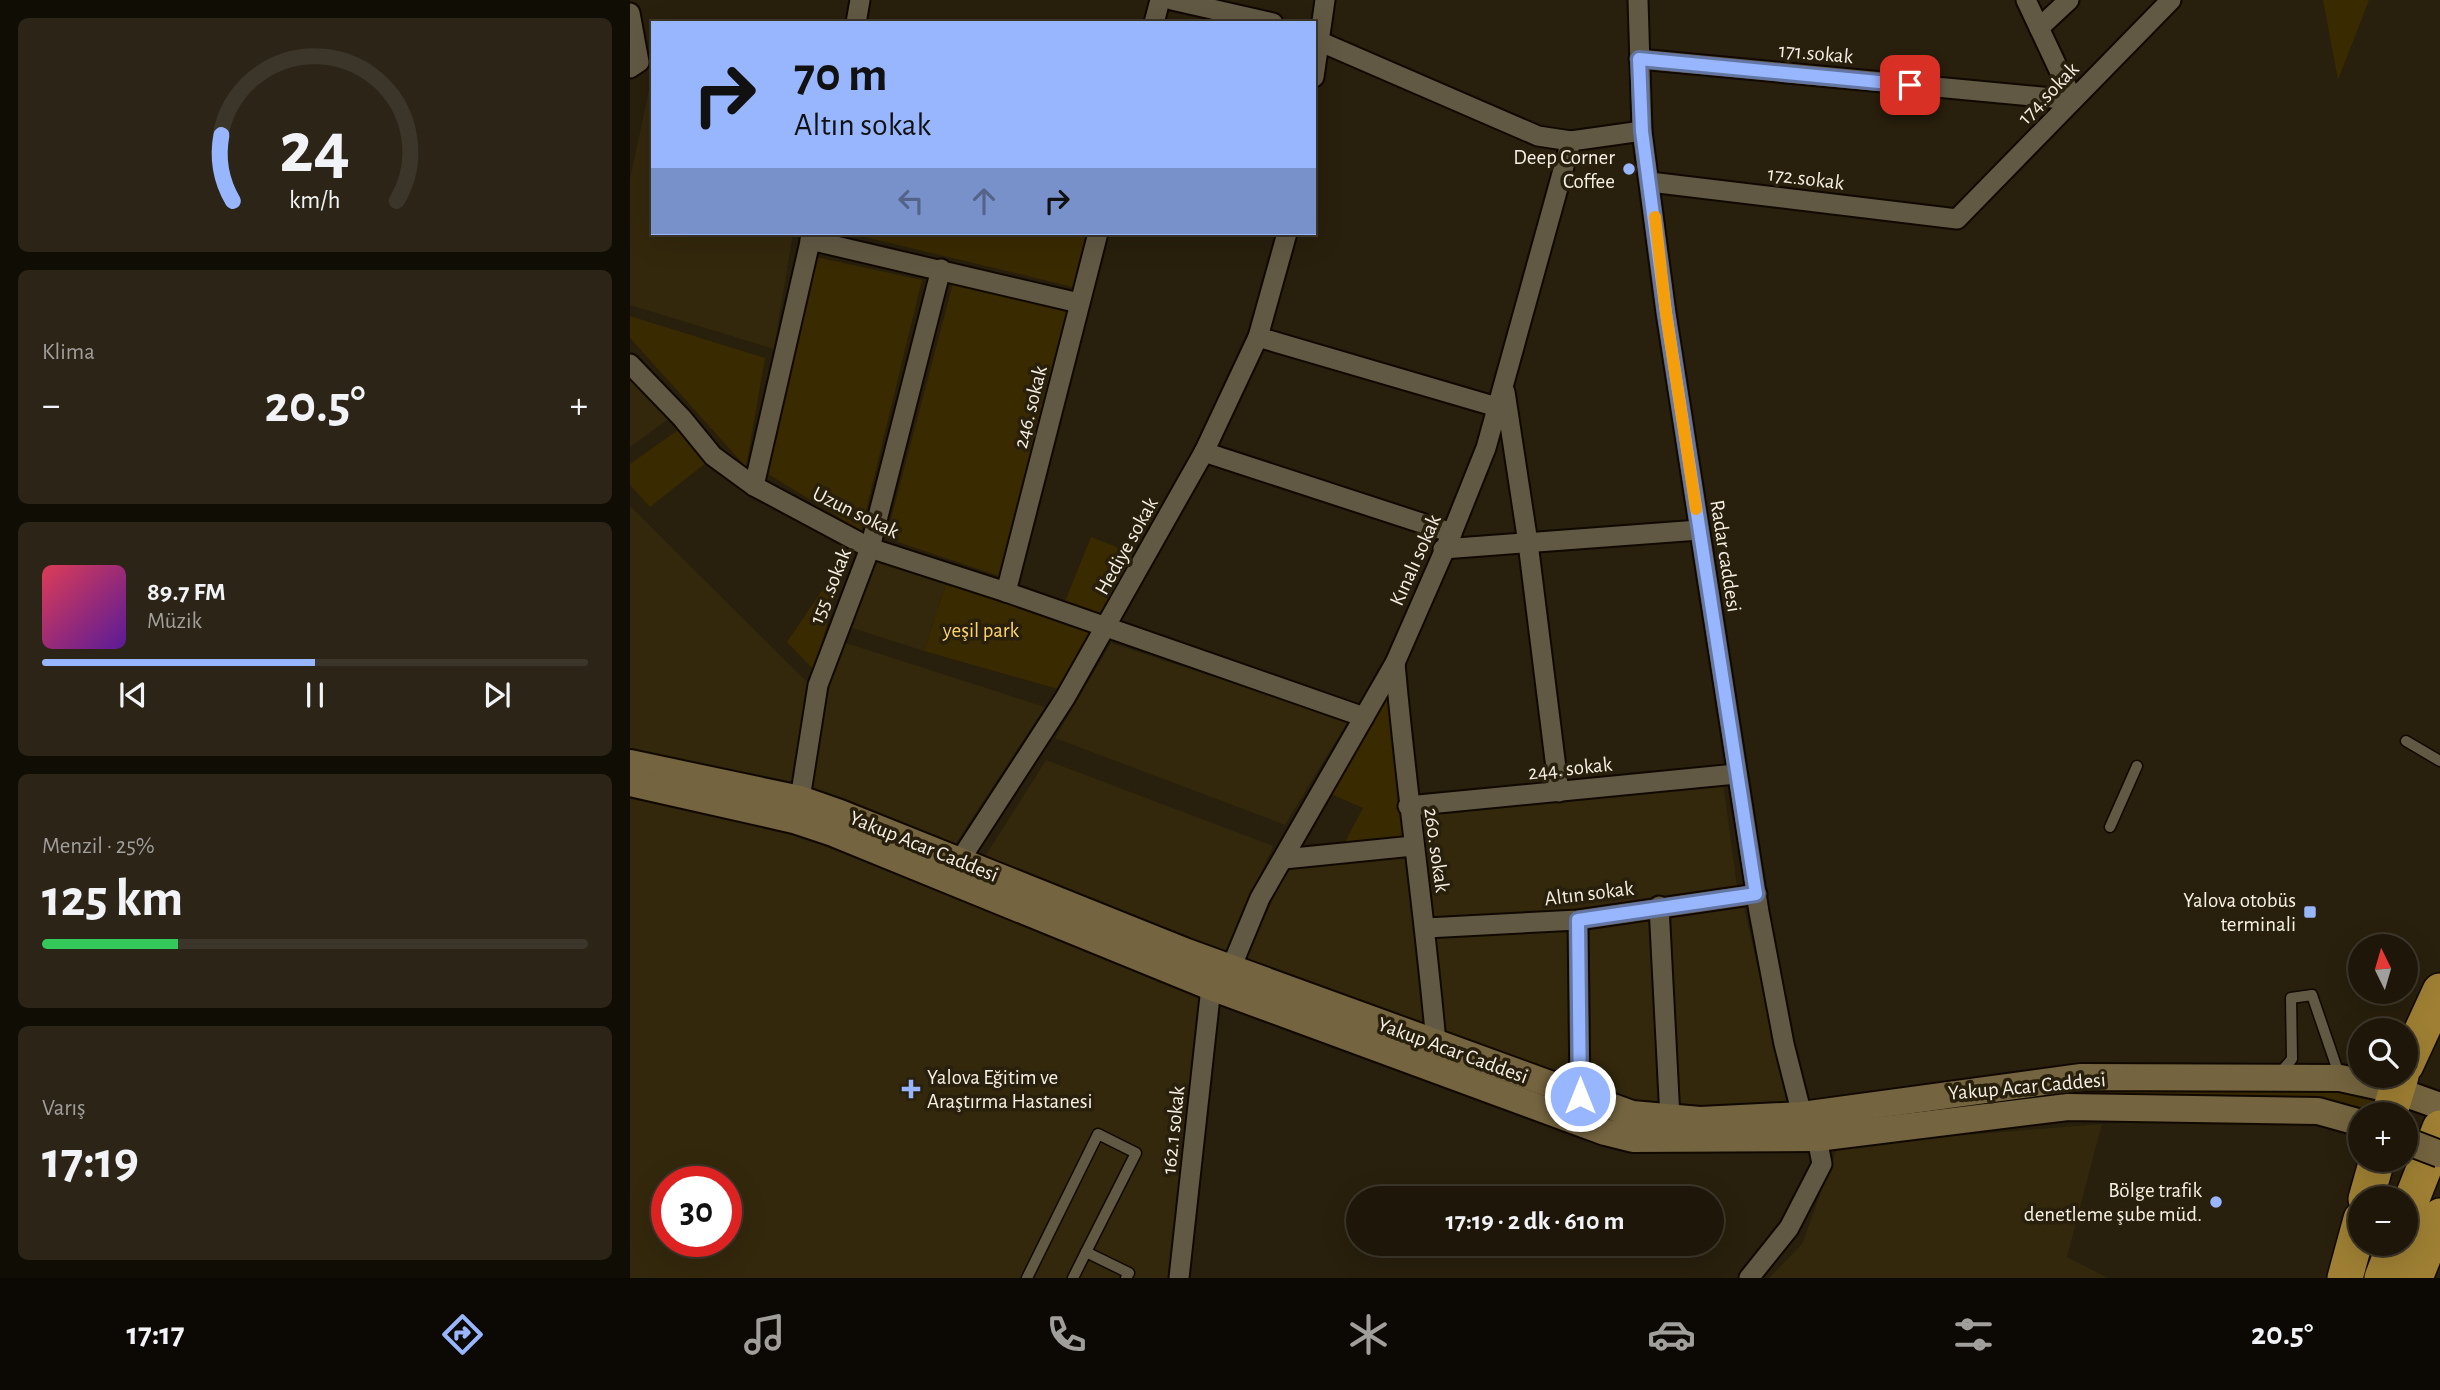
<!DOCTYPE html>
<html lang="tr">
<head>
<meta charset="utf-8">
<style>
	:root { --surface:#1e1709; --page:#2b2417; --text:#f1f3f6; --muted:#a19f9c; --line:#3c362a; --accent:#98b6fd }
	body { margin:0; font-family:"Alegreya Sans",sans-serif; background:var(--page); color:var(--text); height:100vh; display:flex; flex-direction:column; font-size:26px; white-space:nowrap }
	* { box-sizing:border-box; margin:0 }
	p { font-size:23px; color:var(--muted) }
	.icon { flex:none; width:38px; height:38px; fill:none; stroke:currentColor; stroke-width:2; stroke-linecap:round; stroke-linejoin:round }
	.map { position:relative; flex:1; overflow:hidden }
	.drawer { display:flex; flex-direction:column; gap:18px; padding:18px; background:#100d05; width:630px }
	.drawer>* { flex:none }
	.top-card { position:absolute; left:21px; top:21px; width:665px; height:214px; border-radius:0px; box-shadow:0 7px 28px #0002,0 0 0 2px var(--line); background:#98b6fd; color:#111; overflow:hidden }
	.needle { width:46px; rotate:355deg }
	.buttons { position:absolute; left:1718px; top:934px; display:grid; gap:14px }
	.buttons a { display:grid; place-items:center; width:70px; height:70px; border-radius:50%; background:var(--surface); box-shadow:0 7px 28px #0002,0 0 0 2px var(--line); font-size:35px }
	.speed { position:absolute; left:21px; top:1166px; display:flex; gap:14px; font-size:35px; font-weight:700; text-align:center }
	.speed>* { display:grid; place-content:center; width:91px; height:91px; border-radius:50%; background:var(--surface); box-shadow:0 7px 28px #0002,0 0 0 2px var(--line); line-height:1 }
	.speed .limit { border:10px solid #d22; background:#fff; color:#111 }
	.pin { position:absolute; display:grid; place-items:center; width:60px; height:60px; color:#fff; margin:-30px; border-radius:14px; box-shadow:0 4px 10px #0006 }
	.me { position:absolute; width:77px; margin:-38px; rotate:0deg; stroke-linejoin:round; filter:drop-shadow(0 0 5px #0008) }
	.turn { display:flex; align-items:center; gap:24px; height:147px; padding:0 28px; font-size:32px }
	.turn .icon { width:91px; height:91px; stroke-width:2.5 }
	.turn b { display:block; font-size:49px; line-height:60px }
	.lanes { display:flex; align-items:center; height:66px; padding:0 28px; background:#0003; justify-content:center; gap:35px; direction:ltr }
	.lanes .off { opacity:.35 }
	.big { font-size:52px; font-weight:700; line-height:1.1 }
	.drawer .widget { flex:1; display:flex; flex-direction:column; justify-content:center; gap:10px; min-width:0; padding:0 24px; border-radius:10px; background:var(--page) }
	.drawer .dial { align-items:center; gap:0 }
	.dial svg { height:182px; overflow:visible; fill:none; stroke:var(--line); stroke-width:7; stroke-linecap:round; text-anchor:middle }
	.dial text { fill:var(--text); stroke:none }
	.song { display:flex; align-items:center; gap:21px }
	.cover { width:84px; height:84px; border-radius:10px; background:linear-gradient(135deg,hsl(350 70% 55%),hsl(270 70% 35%)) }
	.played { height:7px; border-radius:4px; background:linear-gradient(90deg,var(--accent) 50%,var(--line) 50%) }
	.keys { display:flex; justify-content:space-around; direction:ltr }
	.heat { display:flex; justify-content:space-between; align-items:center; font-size:38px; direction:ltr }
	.charge { height:10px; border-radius:5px; background:linear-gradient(90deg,#34c759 25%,var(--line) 0) }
	.trip { position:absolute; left:716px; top:1186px; width:378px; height:70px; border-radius:35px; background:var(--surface); box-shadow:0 7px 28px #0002,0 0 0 2px var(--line); font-weight:700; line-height:70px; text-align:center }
	.menu { display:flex; height:112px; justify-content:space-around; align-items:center; background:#0c0904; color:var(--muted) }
	.menu .icon { width:49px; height:49px }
	.menu .on { color:var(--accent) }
	.menu b { font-size:32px; color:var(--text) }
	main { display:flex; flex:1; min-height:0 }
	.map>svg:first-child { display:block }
	.built { fill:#33280c; fill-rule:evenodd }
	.green { fill:#3a2a00 }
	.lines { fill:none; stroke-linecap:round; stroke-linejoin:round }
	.lane-casing { stroke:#110900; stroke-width:13 }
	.street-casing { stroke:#110900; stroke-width:23 }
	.secondary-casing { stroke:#110900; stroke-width:30 }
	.highway-casing { stroke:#110900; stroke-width:38 }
	.lane { stroke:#625944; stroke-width:10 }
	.street { stroke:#625944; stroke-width:19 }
	.secondary { stroke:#74643f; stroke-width:26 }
	.highway { stroke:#9e7f33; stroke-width:35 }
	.secondary-bridge-casing { stroke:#110900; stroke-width:30; stroke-linecap:butt }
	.secondary-bridge { stroke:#74643f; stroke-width:26 }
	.route-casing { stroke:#6376a4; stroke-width:18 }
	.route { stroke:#98b6fd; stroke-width:12 }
	.slow { stroke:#f59e0b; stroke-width:12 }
	.poi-dot { fill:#98b6fd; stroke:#281f0c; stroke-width:2.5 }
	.labels { text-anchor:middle; stroke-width:7; stroke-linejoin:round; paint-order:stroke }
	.street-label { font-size:21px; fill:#f6f0e4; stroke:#281f0c }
	.poi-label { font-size:21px; fill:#f6f0e4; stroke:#281f0c; text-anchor:end }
	.park-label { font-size:21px; fill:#fed36e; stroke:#281f0c }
</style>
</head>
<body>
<main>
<section class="drawer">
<div class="widget dial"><svg viewBox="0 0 100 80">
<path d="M14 69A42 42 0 1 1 86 69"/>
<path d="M14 69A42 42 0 0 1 9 40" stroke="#98b6fd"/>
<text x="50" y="56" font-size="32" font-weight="700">24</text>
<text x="50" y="72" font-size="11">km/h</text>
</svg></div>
<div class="widget"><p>Klima</p>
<div class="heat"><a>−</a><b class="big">20.5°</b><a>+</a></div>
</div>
<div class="widget">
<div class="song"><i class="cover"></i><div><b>89.7 FM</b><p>Müzik</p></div></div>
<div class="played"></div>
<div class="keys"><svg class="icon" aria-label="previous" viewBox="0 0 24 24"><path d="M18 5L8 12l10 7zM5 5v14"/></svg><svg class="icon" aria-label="pause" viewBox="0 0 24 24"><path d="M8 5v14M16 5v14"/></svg><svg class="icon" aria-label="next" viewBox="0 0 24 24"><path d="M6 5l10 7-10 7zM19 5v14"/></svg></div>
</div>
<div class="widget"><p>Menzil · 25%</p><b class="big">125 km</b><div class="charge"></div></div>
<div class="widget"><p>Varış</p><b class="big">17:19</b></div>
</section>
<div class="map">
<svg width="1810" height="1278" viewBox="0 0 1810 1278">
	<rect width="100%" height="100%" fill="#281f0c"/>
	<g class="built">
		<path d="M 22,76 L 23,233 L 163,233 L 144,349 L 0,305 L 0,179 Z"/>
		<path d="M 0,380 L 41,417 L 0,447 Z"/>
		<path d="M 0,506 L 179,684 L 166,792 L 0,756 Z"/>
		<path d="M 242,560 L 317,581 L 294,651 L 219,627 Z"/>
		<path d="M 210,641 L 415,707 L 324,846 L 180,790 L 194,687 Z"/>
		<path d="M 481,643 L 718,721 L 655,825 L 425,738 Z"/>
		<path d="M 416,760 L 643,846 L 595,957 L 354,858 Z"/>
		<path d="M 1093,783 L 1108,893 L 942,915 L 802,921 L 787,814 Z"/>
		<path d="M 0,798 L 173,833 L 573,997 L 541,1278 L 0,1278 ZM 37,1181 L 96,1181 L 96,1241 L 37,1241 Z"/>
		<path d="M 775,854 L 798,1024 L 614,961 L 658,867 Z"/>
		<path d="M 1113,903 L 1159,1106 L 1046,1112 L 1040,914 Z"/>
		<path d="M 1022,915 L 1034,1108 L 955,1093 L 954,926 Z"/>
		<path d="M 942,927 L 940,1083 L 815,1033 L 803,934 Z"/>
		<path d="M 1472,1124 L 1437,1257 L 1478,1278 L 1139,1278 L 1172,1244 L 1208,1145 Z"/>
	</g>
	<g class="green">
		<path d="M 1693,0 L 1739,0 L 1708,80 Z"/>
		<path d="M 218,233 L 460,233 L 447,288 Z"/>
		<path d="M 186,257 L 292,280 L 231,531 L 138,474 Z"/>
		<path d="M 323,283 L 438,309 L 369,576 L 256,538 Z"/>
		<path d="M 0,316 L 135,358 L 116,467 L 0,338 Z"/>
		<path d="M 48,430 L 77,462 L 20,507 L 0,485 L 0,464 Z"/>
		<path d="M 461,537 L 507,555 L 471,617 L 434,604 Z"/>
		<path d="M 217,554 L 184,670 L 157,642 Z"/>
		<path d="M 317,581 L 461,629 L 428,689 L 294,651 Z"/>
		<path d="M 757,693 L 772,836 L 715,842 L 733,808 L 701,794 Z"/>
		<path d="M 1439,1089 L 1721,1093 L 1755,1098 L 1748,1115 L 1699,1105 L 1198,1124 Z"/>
	</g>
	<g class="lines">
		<defs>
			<g id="lane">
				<path d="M 1776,741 L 1810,761"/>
				<path d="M 1480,827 L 1507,766"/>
				<path d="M 1649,1074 L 1662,1059 L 1661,998 L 1682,995 L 1710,1077"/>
				<path d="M 397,1278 L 468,1134 L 506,1153 L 456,1252 L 499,1273 L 496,1278"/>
				<path d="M 443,1278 L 456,1252"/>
			</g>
			<g id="street">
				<path d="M 542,0 L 643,23"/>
				<path d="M 1008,0 L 1012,131 L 1036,313 L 1129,912 L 1154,1044 L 1172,1115"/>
				<path d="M 1396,0 L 1443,100"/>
				<path d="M 0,13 L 9,62 L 0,68"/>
				<path d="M 226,23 L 230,0"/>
				<path d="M 524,23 L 530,0"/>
				<path d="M 1409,28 L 1439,0"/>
				<path d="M 684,39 L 908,136 L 941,141 L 1012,131"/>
				<path d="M 1009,59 L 1443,100"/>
				<path d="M 684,77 L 695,0"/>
				<path d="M 1020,182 L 1327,219 L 1541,0"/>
				<path d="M 180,240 L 449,303"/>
				<path d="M 628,337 L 867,407"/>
				<path d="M 0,364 L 52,418 L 83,456 L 124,486 L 240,548 L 376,592 L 734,717"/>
				<path d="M 875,392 L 898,543 L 929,792"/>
				<path d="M 574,452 L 822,533"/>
				<path d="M 124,486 L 182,233"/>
				<path d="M 813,549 L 1069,530"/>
				<path d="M 376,592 L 468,233"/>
				<path d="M 765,663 C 776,790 795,916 806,1043"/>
				<path d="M 170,799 L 188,685 L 240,548 L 311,269"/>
				<path d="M 778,806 L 1106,774"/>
				<path d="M 654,859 L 783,846"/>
				<path d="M 330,860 L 435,698 L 574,452 L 628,337 L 657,233"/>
				<path d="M 1029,906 L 1040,1118"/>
				<path d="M 948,920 L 950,1096"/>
				<path d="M 796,928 L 948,920 L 1127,894"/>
				<path d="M 601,968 L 630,898 L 765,663 L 822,533 L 856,448 L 941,141"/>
				<path d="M 549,1278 L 581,987"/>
				<path d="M 1119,1278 L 1159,1228 L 1192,1164 L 1187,1138"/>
			</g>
			<g id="secondary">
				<path d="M 0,763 L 170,799 L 210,813 L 557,952 L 1002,1114 L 1070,1120 L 1172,1115 L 1451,1077 L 1710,1078 L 1765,1090 L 1810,1106"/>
				<path d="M 0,783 L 164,820 L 203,833 L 581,987 L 975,1132 L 1003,1139 L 1187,1138 L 1438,1107 L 1688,1111 L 1731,1123"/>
			</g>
			<g id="highway">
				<path d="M 1776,1065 L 1810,991"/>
				<path d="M 1759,1115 L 1771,1076"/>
				<path d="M 1736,1199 L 1747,1160"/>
				<path d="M 1776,1214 L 1810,1128"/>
				<path d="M 1715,1278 L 1731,1219"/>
				<path d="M 1752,1278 L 1765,1244"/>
				<path d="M 1785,1278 L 1810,1216"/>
			</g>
		</defs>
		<use href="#lane" class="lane-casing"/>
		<use href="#street" class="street-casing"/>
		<use href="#secondary" class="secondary-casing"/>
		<use href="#highway" class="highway-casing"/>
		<use href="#lane" class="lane"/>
		<use href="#street" class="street"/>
		<use href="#secondary" class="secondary"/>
		<use href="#highway" class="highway"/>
		<defs>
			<path id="secondary-bridge" d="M 1776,1141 L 1810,1154"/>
		</defs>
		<use href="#secondary-bridge" class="secondary-bridge-casing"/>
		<use href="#secondary-bridge" class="secondary-bridge"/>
	</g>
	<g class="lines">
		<defs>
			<path id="route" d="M 950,1096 L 948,920 L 1126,894 L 1036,313 L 1012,131 L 1009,59 L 1280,85"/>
		</defs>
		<use href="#route" class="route-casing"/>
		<use href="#route" class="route"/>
		<path class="slow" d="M 1025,217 L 1036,313 L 1066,509"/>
	</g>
	<g class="poi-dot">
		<circle cx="999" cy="169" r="7"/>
		<rect x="1673" y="905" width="14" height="14" rx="3.5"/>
		<path d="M277.5 1078.5h7v7h7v7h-7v7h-7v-7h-7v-7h7z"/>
		<circle cx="1586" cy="1202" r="7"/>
	</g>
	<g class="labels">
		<g class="street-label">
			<text transform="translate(1186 53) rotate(5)" y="7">171.sokak</text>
			<text transform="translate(1418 93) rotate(-46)" y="7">174.sokak</text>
			<text transform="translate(1176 178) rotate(7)" y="7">172.sokak</text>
			<text transform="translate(400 407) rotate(-76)" y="7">246. sokak</text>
			<text transform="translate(226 512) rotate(26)" y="7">Uzun sokak</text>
			<text transform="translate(496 546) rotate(-61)" y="7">Hediye sokak</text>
			<text transform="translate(1096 556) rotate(81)" y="7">Radar caddesi</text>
			<text transform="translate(785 560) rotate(-66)" y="7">Kınalı sokak</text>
			<text transform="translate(200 586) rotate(-68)" y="7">155 .sokak</text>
			<text transform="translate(940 768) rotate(-6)" y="7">244. sokak</text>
			<text transform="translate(294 846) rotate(22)" y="7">Yakup Acar Caddesi</text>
			<text transform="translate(807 850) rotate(82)" y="7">260. sokak</text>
			<text transform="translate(959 893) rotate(-7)" y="7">Altın sokak</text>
			<text transform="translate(823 1050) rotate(20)" y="7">Yakup Acar Caddesi</text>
			<text transform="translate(1397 1086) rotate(-5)" y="7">Yakup Acar Caddesi</text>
			<text transform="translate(543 1130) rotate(-84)" y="7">162.1 sokak</text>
		</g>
		<g class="poi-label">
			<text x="985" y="164">Deep Corner<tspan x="985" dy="24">Coffee</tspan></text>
			<text x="1666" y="907">Yalova otobüs<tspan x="1666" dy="24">terminali</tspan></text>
			<text x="297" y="1084" text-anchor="start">Yalova Eğitim ve<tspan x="297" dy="24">Araştırma Hastanesi</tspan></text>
			<text x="1572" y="1197">Bölge trafik<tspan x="1572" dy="24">denetleme şube müd.</tspan></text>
		</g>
		<g class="park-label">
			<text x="351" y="637">yeşil park</text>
		</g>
	</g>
</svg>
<div class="buttons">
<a><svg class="needle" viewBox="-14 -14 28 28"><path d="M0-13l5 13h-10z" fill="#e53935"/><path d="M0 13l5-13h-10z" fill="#a19f9c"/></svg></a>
<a><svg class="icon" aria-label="search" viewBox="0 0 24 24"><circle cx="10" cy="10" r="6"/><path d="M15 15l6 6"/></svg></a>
<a>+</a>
<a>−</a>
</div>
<div class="speed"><div class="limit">30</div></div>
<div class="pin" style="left:1280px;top:85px;background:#d93025"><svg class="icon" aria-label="arrive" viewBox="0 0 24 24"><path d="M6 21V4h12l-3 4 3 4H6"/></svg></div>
<svg class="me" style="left:950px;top:1096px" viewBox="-20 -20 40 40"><circle r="17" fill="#98b6fd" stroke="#fff" stroke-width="3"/><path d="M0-11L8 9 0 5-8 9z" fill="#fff"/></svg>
<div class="trip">17:19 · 2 dk · 610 m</div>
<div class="top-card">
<div class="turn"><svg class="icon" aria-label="right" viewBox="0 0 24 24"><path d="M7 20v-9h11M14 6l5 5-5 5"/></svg><div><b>70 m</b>Altın sokak</div></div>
<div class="lanes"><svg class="icon off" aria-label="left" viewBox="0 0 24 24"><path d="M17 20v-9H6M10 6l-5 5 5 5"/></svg><svg class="icon off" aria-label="ahead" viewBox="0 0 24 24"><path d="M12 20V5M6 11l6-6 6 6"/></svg><svg class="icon" aria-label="right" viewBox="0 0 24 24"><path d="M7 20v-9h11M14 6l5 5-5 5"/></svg></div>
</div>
</div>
</main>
<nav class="menu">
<b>17:17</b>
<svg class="icon on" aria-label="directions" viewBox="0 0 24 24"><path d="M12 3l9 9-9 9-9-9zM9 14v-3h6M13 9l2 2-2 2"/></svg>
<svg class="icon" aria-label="music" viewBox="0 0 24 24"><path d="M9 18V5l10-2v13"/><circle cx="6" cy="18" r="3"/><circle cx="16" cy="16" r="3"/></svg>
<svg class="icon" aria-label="phone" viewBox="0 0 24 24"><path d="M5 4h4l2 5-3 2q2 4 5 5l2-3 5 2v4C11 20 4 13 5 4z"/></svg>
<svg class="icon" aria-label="climate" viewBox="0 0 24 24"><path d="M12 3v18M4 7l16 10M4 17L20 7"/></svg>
<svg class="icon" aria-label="car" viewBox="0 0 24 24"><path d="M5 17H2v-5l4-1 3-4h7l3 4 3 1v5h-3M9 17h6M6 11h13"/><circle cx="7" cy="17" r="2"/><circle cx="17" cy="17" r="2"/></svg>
<svg class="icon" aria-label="filters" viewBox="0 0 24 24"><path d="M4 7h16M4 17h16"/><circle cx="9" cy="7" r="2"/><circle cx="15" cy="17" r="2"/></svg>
<b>20.5°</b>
</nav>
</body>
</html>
